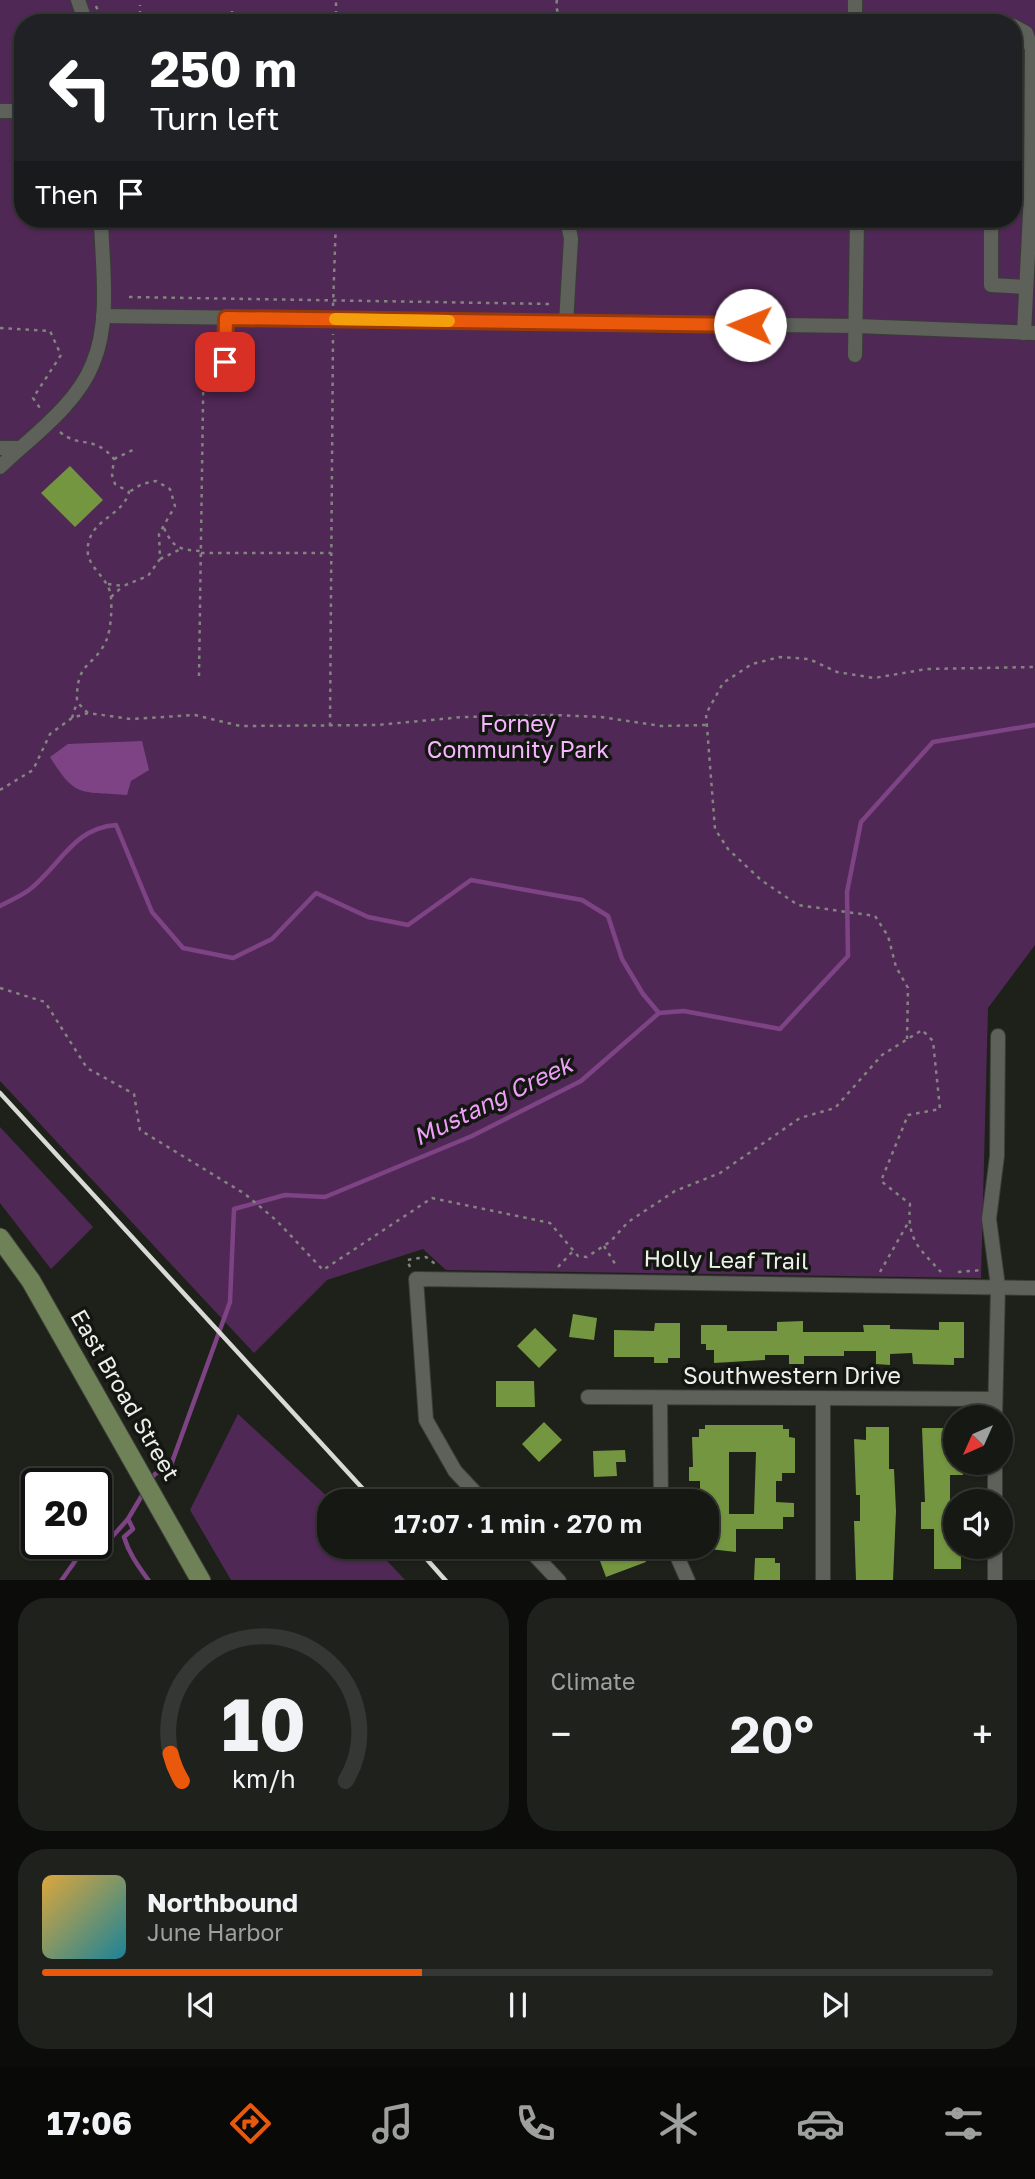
<!DOCTYPE html>
<html lang="en">
<head>
<meta charset="utf-8">
<style>
	:root { --surface:#161814; --page:#1f211d; --text:#f1f3f6; --muted:#9ea0a0; --line:#353734; --accent:#ea580c }
	body { margin:0; font-family:"Golos Text",sans-serif; background:var(--page); color:var(--text); height:100vh; display:flex; flex-direction:column; font-size:26px; white-space:nowrap }
	* { box-sizing:border-box; margin:0 }
	p { font-size:23px; color:var(--muted) }
	.icon { flex:none; width:38px; height:38px; fill:none; stroke:currentColor; stroke-width:2; stroke-linecap:round; stroke-linejoin:round }
	.map { position:relative; height:1580px; overflow:hidden }
	.details { display:flex; flex-direction:column; gap:18px; padding:18px; background:#0c0d0b; flex:1 }
	.details>* { flex:none }
	.top-card { position:absolute; left:14px; top:14px; width:1008px; height:214px; border-radius:28px; box-shadow:0 2px 5px #0004,0 0 0 2px var(--line); background:#202124; color:#fff; overflow:hidden }
	.needle { width:46px; rotate:225deg }
	.buttons { position:absolute; left:943px; top:1405px; display:grid; gap:14px }
	.buttons a { display:grid; place-items:center; width:70px; height:70px; border-radius:50%; background:var(--surface); box-shadow:0 2px 5px #0004,0 0 0 2px var(--line); font-size:35px }
	.speed { position:absolute; left:21px; top:1468px; display:flex; gap:14px; font-size:35px; font-weight:700; text-align:center }
	.speed>* { display:grid; place-content:center; width:91px; height:91px; border-radius:50%; background:var(--surface); box-shadow:0 2px 5px #0004,0 0 0 2px var(--line); line-height:1 }
	.speed .limit { border:4px solid #111; border-radius:10px; background:#fff; color:#111 }
	.pin { position:absolute; display:grid; place-items:center; width:60px; height:60px; color:#fff; margin:-30px; border-radius:14px; box-shadow:0 4px 10px #0006 }
	.me { position:absolute; width:77px; margin:-38px; rotate:271deg; stroke-linejoin:round; filter:drop-shadow(0 0 5px #0008) }
	.turn { display:flex; align-items:center; gap:24px; height:147px; padding:0 21px; font-size:32px }
	.turn .icon { width:91px; height:91px; stroke-width:2.5 }
	.turn b { display:block; font-size:49px; line-height:60px }
	.then { display:flex; align-items:center; height:66px; padding:0 21px; background:#0003; gap:14px; font-size:26px }
	.big { font-size:52px; font-weight:600; line-height:1.1 }
	.details .card { flex:1; display:flex; flex-direction:column; justify-content:center; gap:10px; min-width:0; padding:0 24px; border-radius:28px; background:var(--page) }
	.details .dial { align-items:center; gap:0 }
	.dial svg { height:182px; overflow:visible; fill:none; stroke:var(--line); stroke-width:7; stroke-linecap:round; text-anchor:middle }
	.dial text { fill:var(--text); stroke:none }
	.song { display:flex; align-items:center; gap:21px }
	.cover { width:84px; height:84px; border-radius:10px; background:linear-gradient(135deg,hsl(40 70% 55%),hsl(190 70% 35%)) }
	.played { height:7px; border-radius:4px; background:linear-gradient(90deg,var(--accent) 40%,var(--line) 40%) }
	.keys { display:flex; justify-content:space-around; direction:ltr }
	.heat { display:flex; justify-content:space-between; align-items:center; font-size:38px; direction:ltr }
	.details .tiles { flex:1; display:grid; gap:18px; grid-template-columns:1fr 1fr }
	.card:last-child { grid-column:span 2 }
	.trip { position:absolute; left:317px; top:1489px; width:402px; height:70px; border-radius:28px; background:var(--surface); box-shadow:0 2px 5px #0004,0 0 0 2px var(--line); font-weight:600; line-height:70px; text-align:center }
	.dock { display:flex; height:112px; justify-content:space-around; align-items:center; background:#090a08; color:var(--muted) }
	.dock .icon { width:49px; height:49px }
	.dock .selected { color:var(--accent) }
	.dock b { font-size:32px; color:var(--text) }
	.map>svg:first-child { display:block }
	.green { fill:#502855; fill-rule:evenodd }
	.water { fill:#7d4384 }
	.lines { fill:none; stroke-linecap:round; stroke-linejoin:round }
	.stream { stroke:#7d4384; stroke-width:4.5 }
	.building { fill:#749640; fill-rule:evenodd }
	.minor-casing { stroke:#3a3c38; stroke-width:16 }
	.major-casing { stroke:#3a3c38; stroke-width:21 }
	.path { stroke:#82847f; stroke-width:2.5; stroke-dasharray:3.5 5; stroke-linecap:butt }
	.minor { stroke:#5e615a; stroke-width:14 }
	.major { stroke:#6f8156; stroke-width:19 }
	.rail { stroke:#d8dad5; stroke-width:4.5 }
	.route-casing { stroke:#983908; stroke-width:18 }
	.route { stroke:#ea580c; stroke-width:12 }
	.slow { stroke:#f59e0b; stroke-width:12 }
	.labels { text-anchor:middle; stroke-width:7; stroke-linejoin:round; paint-order:stroke }
	.park-label { font-size:23px; fill:#f6b5fe; stroke:#141711 }
	.street-label { font-size:23px; fill:#edefeb; stroke:#141711 }
	.water-label { font-size:24px; font-style:italic; fill:#ee9df9; stroke:#141711 }
</style>
</head>
<body>
<div class="map">
<svg width="1035" height="1581" viewBox="0 0 1035 1581">
	<rect width="100%" height="100%" fill="#1e201a"/>
	<g class="green">
		<path d="M 0,0 L 1035,0 L 1035,945 L 988,1008 L 981,1278 L 446,1270 L 423,1249 L 327,1280 L 254,1353 L 0,1081 ZM 23,23 L 1013,23 L 1013,219 L 23,219 Z"/>
		<path d="M 0,1127 L 93,1227 L 51,1269 L 0,1203 Z"/>
		<path d="M 238,1414 L 332,1501 L 329,1502 L 329,1547 L 374,1547 L 405,1580 L 231,1580 L 190,1510 Z"/>
	</g>
	<path class="water" d="M 142,741 L 149,770 L 131,781 L 127,795 C 81,791 76,799 50,757 L 68,744 Z"/>
	<g class="lines">
		<g class="stream">
			<path d="M 0,906 C 9,901 21,896 29,890 C 60,866 73,828 116,825 L 152,912 L 183,948 L 233,958 L 272,939 L 316,893 L 368,917 L 408,925 L 471,880 L 582,900 L 608,916 L 622,959 L 643,994 L 659,1013"/>
			<path d="M 150,1481 L 155,1474 L 171,1465 L 230,1302 L 234,1209 L 285,1195 L 325,1197 L 472,1136 L 581,1081 L 659,1013 L 684,1011 L 780,1029 L 848,956 L 847,892 L 861,822 L 933,742 L 1035,725"/>
			<path d="M 128,1519 L 133,1529 L 124,1537 C 129,1554 139,1567 149,1581"/>
			<path d="M 61,1581 L 83,1550 L 111,1538 L 128,1519 L 144,1492"/>
		</g>
	</g>
	<g class="building">
		<path d="M 70,466 L 103,500 L 75,527 L 41,493 Z"/>
		<path d="M 573,1314 L 597,1318 L 594,1340 L 569,1337 Z"/>
		<path d="M 803,1321 L 803,1332 L 864,1332 L 863,1325 L 890,1325 L 890,1329 L 939,1330 L 939,1322 L 964,1322 L 964,1358 L 954,1358 L 954,1365 L 913,1364 L 912,1353 L 890,1354 L 890,1365 L 876,1364 L 876,1351 L 844,1351 L 844,1356 L 804,1356 L 804,1364 L 789,1364 L 789,1355 L 765,1355 L 765,1360 L 714,1363 L 714,1350 L 706,1350 L 706,1344 L 701,1344 L 701,1325 L 727,1325 L 727,1331 L 777,1331 L 777,1322 Z"/>
		<path d="M 655,1323 L 680,1323 L 680,1358 L 668,1358 L 668,1363 L 654,1363 L 654,1357 L 614,1357 L 614,1330 L 654,1331 Z"/>
		<path d="M 535,1328 L 557,1350 L 539,1368 L 517,1346 Z"/>
		<path d="M 496,1381 L 534,1381 L 535,1407 L 496,1407 Z"/>
		<path d="M 544,1422 L 562,1440 L 539,1462 L 522,1444 Z"/>
		<path d="M 705,1425 L 783,1425 L 783,1429 L 789,1429 L 789,1437 L 795,1438 L 795,1473 L 782,1473 L 782,1481 L 776,1481 L 776,1502 L 794,1503 L 794,1517 L 783,1517 L 783,1529 L 736,1529 L 736,1552 L 709,1549 L 710,1494 L 700,1494 L 700,1481 L 689,1481 L 689,1467 L 693,1467 L 692,1437 L 699,1437 L 699,1429 L 705,1429 ZM 729,1452 L 756,1452 L 754,1514 L 729,1514 Z"/>
		<path d="M 866,1427 L 889,1427 L 889,1469 L 894,1469 L 896,1511 L 893,1580 L 856,1580 L 854,1521 L 860,1521 L 860,1495 L 856,1495 L 854,1439 L 866,1440 Z"/>
		<path d="M 922,1428 L 956,1428 L 956,1463 L 963,1463 L 963,1475 L 950,1475 L 950,1502 L 956,1502 L 956,1547 L 961,1547 L 961,1569 L 934,1569 L 934,1529 L 921,1529 L 921,1502 L 925,1502 Z"/>
		<path d="M 625,1450 L 626,1462 L 616,1462 L 617,1476 L 594,1477 L 593,1451 Z"/>
		<path d="M 612,1547 L 633,1547 L 635,1552 L 641,1549 L 646,1562 L 606,1577 L 597,1553 Z"/>
		<path d="M 755,1558 L 775,1558 L 775,1563 L 780,1563 L 780,1580 L 754,1580 Z"/>
	</g>
	<g class="lines">
		<defs>
			<g id="minor">
				<path d="M 78,0 L 86,23"/>
				<path d="M 855,0 L 855,23"/>
				<path d="M 1013,26 L 1026,33 L 1032,49 L 1031,194 L 1024,333"/>
				<path d="M 0,111 L 23,111"/>
				<path d="M 991,219 L 991,285 L 1026,287"/>
				<path d="M 103,316 L 856,326 L 1035,333"/>
				<path d="M 566,323 L 571,239 L 567,219"/>
				<path d="M 855,355 L 857,219"/>
				<path d="M 225,362 L 226,318"/>
				<path d="M 0,448 L 20,448"/>
				<path d="M 0,467 C 31,437 77,405 93,363 C 111,320 102,265 101,219"/>
				<path d="M 588,1397 L 995,1399"/>
				<path d="M 660,1398 L 661,1502"/>
				<path d="M 995,1418 L 998,1286 L 989,1219 L 997,1156 L 998,1036"/>
				<path d="M 484,1502 L 455,1471 L 426,1420 L 416,1279 L 1035,1288"/>
				<path d="M 995,1502 L 995,1463"/>
				<path d="M 527,1547 L 559,1581"/>
				<path d="M 673,1547 L 688,1581"/>
				<path d="M 823,1581 L 823,1399"/>
				<path d="M 995,1581 L 995,1547"/>
			</g>
			<path id="major" d="M 0,1238 L 31,1281 L 201,1581"/>
		</defs>
		<use href="#minor" class="minor-casing"/>
		<use href="#major" class="major-casing"/>
		<g class="path">
			<path d="M 557,0 L 556,6 L 561,23"/>
			<path d="M 96,6 L 103,23"/>
			<path d="M 140,23 L 140,5"/>
			<path d="M 232,23 L 232,9"/>
			<path d="M 336,23 L 336,0"/>
			<path d="M 441,23 L 442,12"/>
			<path d="M 533,23 L 533,12"/>
			<path d="M 129,297 L 552,304"/>
			<path d="M 333,306 L 336,219"/>
			<path d="M 0,328 L 50,331 L 61,355 L 33,398 L 42,411"/>
			<path d="M 60,432 C 80,449 93,434 114,459 L 112,475 L 115,484 L 129,492 C 123,515 95,518 89,541 C 81,567 110,575 111,598 C 112,610 111,630 106,641 C 93,669 76,660 77,702 L 88,713"/>
			<path d="M 114,459 L 137,448"/>
			<path d="M 164,528 C 173,548 180,550 201,551"/>
			<path d="M 201,553 L 331,553"/>
			<path d="M 160,559 L 179,550"/>
			<path d="M 108,584 L 123,586 L 148,576 L 160,559 L 159,534 L 175,506 L 170,489 L 156,481 L 142,484 L 129,492"/>
			<path d="M 111,597 L 122,587"/>
			<path d="M 199,676 L 204,335 L 214,335"/>
			<path d="M 72,718 L 77,702"/>
			<path d="M 330,726 L 333,334"/>
			<path d="M 0,790 L 33,770 L 50,734 L 72,718 L 88,713 L 131,719 L 195,715 L 240,726 L 377,725 L 463,717 L 555,715 L 601,717 L 661,726 L 706,725"/>
			<path d="M 0,988 L 45,1002 L 87,1068 L 134,1094 L 140,1130 L 245,1194 L 277,1221 L 323,1270 L 432,1198 L 550,1223 L 578,1256 L 587,1257 L 611,1241 L 628,1222 L 675,1191 L 720,1173 L 800,1118 L 835,1108 L 882,1055 L 922,1030 L 933,1041 L 940,1109 L 908,1115 L 881,1181 L 910,1204 C 907,1240 918,1247 941,1272"/>
			<path d="M 907,1039 L 908,988 L 896,967 L 888,936 L 875,916 L 798,905 L 761,880 L 728,849 L 715,829 L 706,714 L 723,683 L 752,664 L 780,657 L 809,659 L 837,672 L 874,678 L 927,669 L 1035,667"/>
			<path d="M 604,1246 L 617,1267"/>
			<path d="M 410,1267 L 407,1260 L 426,1257 L 438,1266"/>
			<path d="M 558,1267 L 573,1251"/>
			<path d="M 880,1272 L 908,1223"/>
			<path d="M 958,1272 L 983,1270"/>
		</g>
		<use href="#minor" class="minor"/>
		<use href="#major" class="major"/>
		<g class="rail">
			<path d="M 0,1093 L 375,1502"/>
			<path d="M 416,1547 L 446,1581"/>
		</g>
	</g>
	<g class="lines">
		<defs>
			<path id="route" d="M 225,362 L 226,318 L 750,325"/>
		</defs>
		<use href="#route" class="route-casing"/>
		<use href="#route" class="route"/>
		<path class="slow" d="M 335,319 L 449,321"/>
	</g>
	<g class="labels">
		<g class="park-label">
			<text x="518" y="732">Forney<tspan x="518" dy="26">Community Park</tspan></text>
		</g>
		<g class="street-label">
			<text transform="translate(726 1260) rotate(1)" y="8">Holly Leaf Trail</text>
			<text x="792" y="1384">Southwestern Drive</text>
			<text transform="translate(125 1395) rotate(60)" y="8">East Broad Street</text>
		</g>
		<g class="water-label">
			<text transform="translate(493 1101) rotate(-26)" y="8">Mustang Creek</text>
		</g>
	</g>
</svg>
<div class="buttons">
<a><svg class="needle" viewBox="-14 -14 28 28"><path d="M0-13l5 13h-10z" fill="#e53935"/><path d="M0 13l5-13h-10z" fill="#9ea0a0"/></svg></a>
<a><svg class="icon" aria-label="sound" viewBox="0 0 24 24"><path d="M4 9h4l5-4v14l-5-4H4zM17 9q2 3 0 6"/></svg></a>
</div>
<div class="speed"><div class="limit">20</div></div>
<div class="pin" style="left:225px;top:362px;background:#d93025"><svg class="icon" aria-label="arrive" viewBox="0 0 24 24"><path d="M6 21V4h12l-3 4 3 4H6"/></svg></div>
<svg class="me" style="left:750px;top:325px" viewBox="-20 -20 40 40"><circle r="19" fill="#fff"/><path d="M0-13L10 11 0 6-10 11z" fill="#ea580c"/></svg>
<div class="trip">17:07 · 1 min · 270 m</div>
<div class="top-card">
<div class="turn"><svg class="icon" aria-label="left" viewBox="0 0 24 24"><path d="M17 20v-9H6M10 6l-5 5 5 5"/></svg><div><b>250 m</b>Turn left</div></div>
<div class="then">Then<svg class="icon" aria-label="arrive" viewBox="0 0 24 24"><path d="M6 21V4h12l-3 4 3 4H6"/></svg></div>
</div>
</div>
<section class="details">
<div class="tiles">
<div class="card dial"><svg viewBox="0 0 100 80">
<path d="M14 69A42 42 0 1 1 86 69"/>
<path d="M14 69A42 42 0 0 1 9 57" stroke="#ea580c"/>
<text x="50" y="56" font-size="32" font-weight="700">10</text>
<text x="50" y="72" font-size="11">km/h</text>
</svg></div>
<div class="card"><p>Climate</p>
<div class="heat"><a>−</a><b class="big">20°</b><a>+</a></div>
</div>
<div class="card">
<div class="song"><i class="cover"></i><div><b>Northbound</b><p>June Harbor</p></div></div>
<div class="played"></div>
<div class="keys"><svg class="icon" aria-label="previous" viewBox="0 0 24 24"><path d="M18 5L8 12l10 7zM5 5v14"/></svg><svg class="icon" aria-label="pause" viewBox="0 0 24 24"><path d="M8 5v14M16 5v14"/></svg><svg class="icon" aria-label="next" viewBox="0 0 24 24"><path d="M6 5l10 7-10 7zM19 5v14"/></svg></div>
</div>
</div>
</section>
<nav class="dock">
<b>17:06</b>
<svg class="icon selected" aria-label="directions" viewBox="0 0 24 24"><path d="M12 3l9 9-9 9-9-9zM9 14v-3h6M13 9l2 2-2 2"/></svg>
<svg class="icon" aria-label="music" viewBox="0 0 24 24"><path d="M9 18V5l10-2v13"/><circle cx="6" cy="18" r="3"/><circle cx="16" cy="16" r="3"/></svg>
<svg class="icon" aria-label="phone" viewBox="0 0 24 24"><path d="M5 4h4l2 5-3 2q2 4 5 5l2-3 5 2v4C11 20 4 13 5 4z"/></svg>
<svg class="icon" aria-label="climate" viewBox="0 0 24 24"><path d="M12 3v18M4 7l16 10M4 17L20 7"/></svg>
<svg class="icon" aria-label="car" viewBox="0 0 24 24"><path d="M5 17H2v-5l4-1 3-4h7l3 4 3 1v5h-3M9 17h6M6 11h13"/><circle cx="7" cy="17" r="2"/><circle cx="17" cy="17" r="2"/></svg>
<svg class="icon" aria-label="filters" viewBox="0 0 24 24"><path d="M4 7h16M4 17h16"/><circle cx="9" cy="7" r="2"/><circle cx="15" cy="17" r="2"/></svg>
</nav>
</body>
</html>
